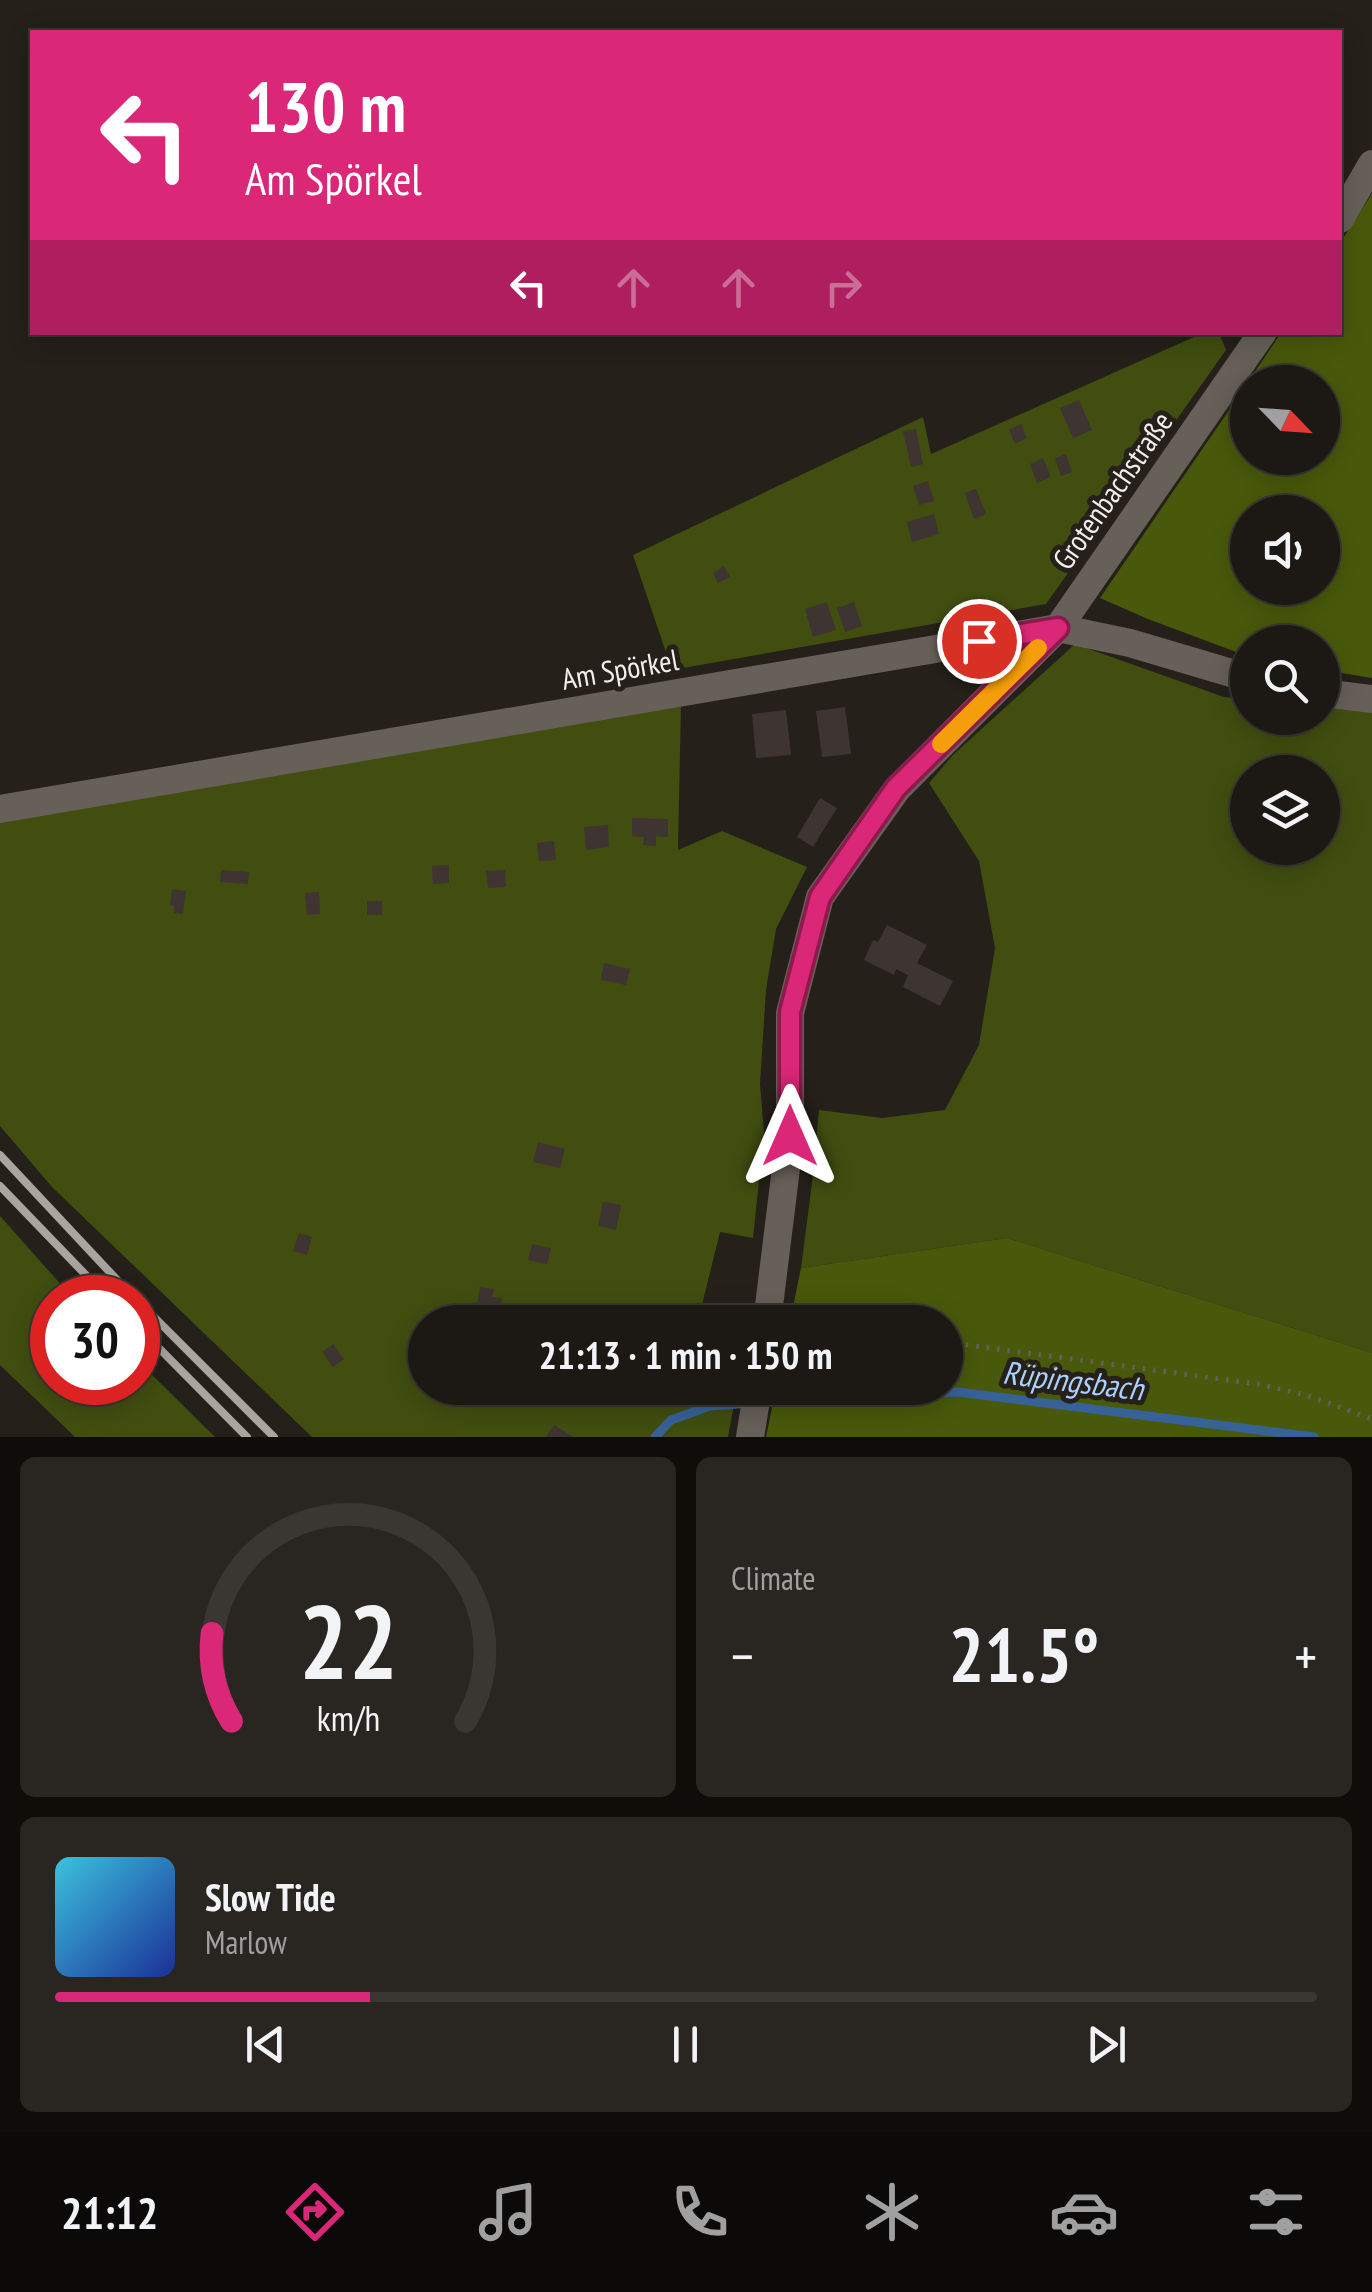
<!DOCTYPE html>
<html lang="en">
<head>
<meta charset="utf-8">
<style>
	:root { --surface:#1c1813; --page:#292521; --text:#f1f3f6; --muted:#a0a0a0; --line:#3a3733; --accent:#db2777 }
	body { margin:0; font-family:"PT Sans Narrow",sans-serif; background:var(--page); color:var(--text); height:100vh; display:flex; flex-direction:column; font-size:38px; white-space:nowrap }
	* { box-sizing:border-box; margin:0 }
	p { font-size:32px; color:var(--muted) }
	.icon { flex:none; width:55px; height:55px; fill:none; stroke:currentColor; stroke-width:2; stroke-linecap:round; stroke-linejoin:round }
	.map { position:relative; height:1437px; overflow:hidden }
	.panel { display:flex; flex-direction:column; gap:20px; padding:20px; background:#0f0d0a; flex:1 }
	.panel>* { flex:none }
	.banner { position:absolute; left:30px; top:30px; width:1312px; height:305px; border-radius:0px; box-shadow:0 5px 25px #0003,0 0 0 2px var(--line); background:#db2777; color:#fff; overflow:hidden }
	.needle { width:65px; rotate:115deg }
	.controls { position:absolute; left:1230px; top:365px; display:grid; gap:20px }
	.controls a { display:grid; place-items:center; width:110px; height:110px; border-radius:50%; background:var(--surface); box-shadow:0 5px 25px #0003,0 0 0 2px var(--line); font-size:50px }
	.speed { position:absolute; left:30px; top:1275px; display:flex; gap:20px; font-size:50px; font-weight:700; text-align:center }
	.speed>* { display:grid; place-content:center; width:130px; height:130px; border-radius:50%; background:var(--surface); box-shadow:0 5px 25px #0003,0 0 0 2px var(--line); line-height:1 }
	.speed .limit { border:15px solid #d22; background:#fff; color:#111 }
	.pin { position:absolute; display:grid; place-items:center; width:85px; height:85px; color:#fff; margin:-42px; border:5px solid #fff; border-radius:50%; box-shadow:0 2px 10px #0007 }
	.me { position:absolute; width:110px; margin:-55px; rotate:0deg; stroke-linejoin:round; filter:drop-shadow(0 0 8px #0008) }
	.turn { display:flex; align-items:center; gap:35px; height:210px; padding:0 50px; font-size:45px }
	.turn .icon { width:130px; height:130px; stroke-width:2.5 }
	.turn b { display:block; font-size:70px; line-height:85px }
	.lanes { display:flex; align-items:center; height:95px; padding:0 50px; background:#0003; justify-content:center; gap:50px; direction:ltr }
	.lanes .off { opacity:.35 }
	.big { font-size:75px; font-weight:800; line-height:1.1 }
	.panel .tile { flex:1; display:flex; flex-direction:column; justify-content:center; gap:15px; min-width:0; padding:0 35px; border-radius:15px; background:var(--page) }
	.panel .dial { align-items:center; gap:0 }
	.dial svg { height:260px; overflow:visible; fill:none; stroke:var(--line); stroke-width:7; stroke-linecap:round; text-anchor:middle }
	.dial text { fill:var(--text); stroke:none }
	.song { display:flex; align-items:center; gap:30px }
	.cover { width:120px; height:120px; border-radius:15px; background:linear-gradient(135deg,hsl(190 70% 55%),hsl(230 70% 35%)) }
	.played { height:10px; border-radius:5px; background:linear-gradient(90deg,var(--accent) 25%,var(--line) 25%) }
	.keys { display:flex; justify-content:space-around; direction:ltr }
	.heat { display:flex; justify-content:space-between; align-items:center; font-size:55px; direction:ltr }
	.panel .tiles { flex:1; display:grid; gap:20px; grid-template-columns:1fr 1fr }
	.tile:last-child { grid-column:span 2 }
	.trip { position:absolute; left:408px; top:1305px; width:555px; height:100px; border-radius:50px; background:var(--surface); box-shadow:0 5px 25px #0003,0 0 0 2px var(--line); font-weight:800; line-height:100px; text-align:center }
	.tabs { display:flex; height:160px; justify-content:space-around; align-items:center; background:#0b0a08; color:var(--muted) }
	.tabs .icon { width:70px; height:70px }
	.tabs .active { color:var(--accent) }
	.tabs b { font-size:45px; color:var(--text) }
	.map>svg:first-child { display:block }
	.green { fill:#414e10; fill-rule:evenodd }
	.forest { fill:#49590b; fill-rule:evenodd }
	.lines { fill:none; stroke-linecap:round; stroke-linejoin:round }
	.stream { stroke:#376297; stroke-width:9 }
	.building { fill:#3e3432 }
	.path { stroke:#645f59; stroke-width:5; stroke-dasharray:2.5 8; stroke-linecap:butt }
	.minor { stroke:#666058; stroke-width:28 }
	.rail { stroke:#a9a59f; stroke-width:8 }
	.route-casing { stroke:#8e194d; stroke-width:25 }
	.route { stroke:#db2777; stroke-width:18 }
	.slow { stroke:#f59e0b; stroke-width:18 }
	.labels { text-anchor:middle; stroke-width:10; stroke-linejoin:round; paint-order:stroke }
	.street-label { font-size:30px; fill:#f3f0eb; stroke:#252019 }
	.water-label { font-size:32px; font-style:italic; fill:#abd0ff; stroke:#252019 }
</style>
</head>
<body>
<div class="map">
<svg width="1372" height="1437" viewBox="0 0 1372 1437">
	<rect width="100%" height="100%" fill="#252019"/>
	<g class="green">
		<path d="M 1203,333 L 1219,333 L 1226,350 L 1046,604 L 672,670 L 633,555 L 923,417 L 931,454 Z"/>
		<path d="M 1075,644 L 1224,697 L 1247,699 L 1248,718 L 1322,718 L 1323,707 L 1372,713 L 1372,1353 L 1007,1238 L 801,1268 L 813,1175 L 819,1110 L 882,1118 L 945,1110 L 979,1045 L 995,948 L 979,861 L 929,783 L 953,755 ZM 1248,772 L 1322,772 L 1322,848 L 1248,848 Z"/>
		<path d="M 681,704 L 678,850 L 722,831 L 807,867 L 776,929 L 766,990 L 760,1084 L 764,1133 L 753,1238 L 720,1232 L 699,1317 L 748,1322 L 425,1322 L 425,1388 L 737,1388 L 728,1437 L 312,1437 L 52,1187 L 0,1126 L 0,819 Z"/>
		<path d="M 0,1216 L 72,1297 L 52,1298 L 52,1382 L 138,1382 L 138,1361 L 215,1437 L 75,1437 L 0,1365 Z"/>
	</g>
	<g class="forest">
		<path d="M 1372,194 L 1372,678 L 1323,670 L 1322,642 L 1248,642 L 1247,656 L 1148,619 L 1100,598 L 1247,384 L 1248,458 L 1322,458 L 1322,382 L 1248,382 L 1281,333 L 1340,332 L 1340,243 ZM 1248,512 L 1322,512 L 1322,588 L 1248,588 Z"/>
		<path d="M 1007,1238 L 1372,1353 L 1372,1437 L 766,1437 L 776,1388 L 945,1388 L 945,1322 L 790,1322 L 801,1268 Z"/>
	</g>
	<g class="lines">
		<path class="stream" d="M 655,1437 L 671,1420 L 710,1406 L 878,1394 L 958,1392 L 1314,1437"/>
	</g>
	<g class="building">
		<path d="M 1079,400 L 1092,430 L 1073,438 L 1060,408 Z"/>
		<path d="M 1021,424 L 1027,438 L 1015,444 L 1009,430 Z"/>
		<path d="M 916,429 L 923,464 L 911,467 L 903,431 Z"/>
		<path d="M 1066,454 L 1072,472 L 1061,476 L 1055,458 Z"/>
		<path d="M 1043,458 L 1051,477 L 1037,483 L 1030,464 Z"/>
		<path d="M 928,481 L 934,501 L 919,505 L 913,486 Z"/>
		<path d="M 976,489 L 986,514 L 974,519 L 965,493 Z"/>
		<path d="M 934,514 L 939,534 L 912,542 L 907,522 Z"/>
		<path d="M 724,566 L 730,577 L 718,583 L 713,573 Z"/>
		<path d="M 827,602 L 836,630 L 813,637 L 805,609 Z"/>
		<path d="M 854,602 L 862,626 L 845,632 L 837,608 Z"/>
		<path d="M 845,707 L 851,754 L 822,757 L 816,711 Z"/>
		<path d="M 786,710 L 791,755 L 756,758 L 752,714 Z"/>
		<path d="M 820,798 L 837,808 L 813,847 L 797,837 Z"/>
		<path d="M 632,818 L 668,819 L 668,837 L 656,836 L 656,846 L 643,845 L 644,837 L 632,836 Z"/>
		<path d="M 608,825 L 609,847 L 586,850 L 584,827 Z"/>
		<path d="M 554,841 L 556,860 L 539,861 L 537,843 Z"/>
		<path d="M 449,865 L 449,883 L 433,884 L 432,866 Z"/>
		<path d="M 221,870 L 249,872 L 248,884 L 220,882 Z"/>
		<path d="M 505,870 L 506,887 L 488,888 L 486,871 Z"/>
		<path d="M 172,889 L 186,891 L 183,914 L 174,913 L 174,906 L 170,906 Z"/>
		<path d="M 319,892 L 320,914 L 307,915 L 305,893 Z"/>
		<rect x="367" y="901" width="15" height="14"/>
		<path d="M 887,925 L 927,945 L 917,963 L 953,981 L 940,1006 L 903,987 L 908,975 L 896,969 L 894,975 L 864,960 L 873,940 L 878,942 Z"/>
		<path d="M 604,963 L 630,969 L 626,985 L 601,980 Z"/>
		<path d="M 538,1142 L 565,1149 L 560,1168 L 533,1162 Z"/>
		<path d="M 603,1202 L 621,1205 L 616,1230 L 598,1226 Z"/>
		<path d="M 299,1233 L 312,1237 L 307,1255 L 293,1251 Z"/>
		<path d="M 532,1244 L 551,1248 L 547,1264 L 528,1260 Z"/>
		<path d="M 480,1287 L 494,1289 L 492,1297 L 502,1298 L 499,1315 L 476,1311 Z"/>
		<path d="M 333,1344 L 344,1359 L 333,1367 L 322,1352 Z"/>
		<path d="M 554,1425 L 573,1437 L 546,1437 Z"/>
	</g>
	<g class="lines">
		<path class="path" d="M 945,1342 L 1258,1384 L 1306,1395 L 1372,1419"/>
		<g class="minor">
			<path d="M 1340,219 L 1372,164"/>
			<path d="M 1322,693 L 1372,699"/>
			<path d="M 0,809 L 1058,628 L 1130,643 L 1248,678"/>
			<path d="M 767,1322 L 790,1136 L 790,1013 L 820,897 L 897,789 L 1058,628 L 1263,332"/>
			<path d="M 750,1437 L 758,1388"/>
		</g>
		<g class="rail">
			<path d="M 0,1155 L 134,1298"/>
			<path d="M 0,1186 L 108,1298"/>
			<path d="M 138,1301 L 274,1437"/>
			<path d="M 138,1327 L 247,1437"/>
		</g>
	</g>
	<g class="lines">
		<defs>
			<path id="route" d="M 790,1136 L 790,1012 L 820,897 L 896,788 L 1058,628 L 979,641"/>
		</defs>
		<use href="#route" class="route-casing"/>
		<use href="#route" class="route"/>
		<path class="slow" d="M 941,744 L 1038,648"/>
	</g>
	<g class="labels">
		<g class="street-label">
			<text transform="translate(1113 491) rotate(-55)" y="10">Grotenbachstraße</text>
			<text transform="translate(620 670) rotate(-10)" y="10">Am Spörkel</text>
		</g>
		<g class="water-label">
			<text transform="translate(1073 1381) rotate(7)" y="11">Rüpingsbach</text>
		</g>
	</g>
</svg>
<div class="controls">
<a><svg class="needle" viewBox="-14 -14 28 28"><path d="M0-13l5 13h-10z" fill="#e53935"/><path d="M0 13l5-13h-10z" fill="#a0a0a0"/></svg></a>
<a><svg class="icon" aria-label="sound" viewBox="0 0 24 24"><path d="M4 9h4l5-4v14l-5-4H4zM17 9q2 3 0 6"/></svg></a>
<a><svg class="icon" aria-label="search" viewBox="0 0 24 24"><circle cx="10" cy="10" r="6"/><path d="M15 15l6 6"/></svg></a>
<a><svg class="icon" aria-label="layers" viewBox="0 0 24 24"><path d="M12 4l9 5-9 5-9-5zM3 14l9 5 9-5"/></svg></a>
</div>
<div class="speed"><div class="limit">30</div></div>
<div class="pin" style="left:979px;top:641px;background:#d93025"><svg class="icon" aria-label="arrive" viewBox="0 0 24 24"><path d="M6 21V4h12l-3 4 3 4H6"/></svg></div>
<svg class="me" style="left:790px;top:1136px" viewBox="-20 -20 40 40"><path d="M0-17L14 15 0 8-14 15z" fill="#db2777" stroke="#fff" stroke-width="4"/></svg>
<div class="trip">21:13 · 1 min · 150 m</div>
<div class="banner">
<div class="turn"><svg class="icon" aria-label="left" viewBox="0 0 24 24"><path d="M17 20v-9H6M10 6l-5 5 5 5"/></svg><div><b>130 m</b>Am Spörkel</div></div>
<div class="lanes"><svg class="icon" aria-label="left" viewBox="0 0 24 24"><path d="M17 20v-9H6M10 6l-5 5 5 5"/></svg><svg class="icon off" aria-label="ahead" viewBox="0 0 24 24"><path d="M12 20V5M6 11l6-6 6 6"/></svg><svg class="icon off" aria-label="ahead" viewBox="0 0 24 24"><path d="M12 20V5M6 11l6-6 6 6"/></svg><svg class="icon off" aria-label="right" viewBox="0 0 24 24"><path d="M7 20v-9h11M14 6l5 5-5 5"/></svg></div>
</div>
</div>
<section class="panel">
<div class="tiles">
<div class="tile dial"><svg viewBox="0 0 100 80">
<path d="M14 69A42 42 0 1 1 86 69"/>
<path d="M14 69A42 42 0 0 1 8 42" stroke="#db2777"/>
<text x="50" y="56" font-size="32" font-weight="700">22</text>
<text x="50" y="72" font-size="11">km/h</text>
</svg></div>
<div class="tile"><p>Climate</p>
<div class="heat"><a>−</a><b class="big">21.5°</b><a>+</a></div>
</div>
<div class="tile">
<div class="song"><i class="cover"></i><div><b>Slow Tide</b><p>Marlow</p></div></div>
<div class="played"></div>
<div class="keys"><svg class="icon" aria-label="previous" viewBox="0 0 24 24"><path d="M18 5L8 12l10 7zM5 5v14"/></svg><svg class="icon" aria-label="pause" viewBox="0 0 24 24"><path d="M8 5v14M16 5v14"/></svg><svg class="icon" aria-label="next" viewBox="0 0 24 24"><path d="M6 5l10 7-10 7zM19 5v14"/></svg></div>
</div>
</div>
</section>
<nav class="tabs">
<b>21:12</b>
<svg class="icon active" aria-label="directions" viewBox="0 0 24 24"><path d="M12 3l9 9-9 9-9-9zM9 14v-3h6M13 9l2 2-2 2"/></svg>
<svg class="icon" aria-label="music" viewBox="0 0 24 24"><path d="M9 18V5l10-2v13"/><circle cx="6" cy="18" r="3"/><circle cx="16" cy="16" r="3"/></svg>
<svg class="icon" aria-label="phone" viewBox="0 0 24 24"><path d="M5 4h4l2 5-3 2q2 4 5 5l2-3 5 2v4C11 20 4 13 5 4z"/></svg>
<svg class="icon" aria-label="climate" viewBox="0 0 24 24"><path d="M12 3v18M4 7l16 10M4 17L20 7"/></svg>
<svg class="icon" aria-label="car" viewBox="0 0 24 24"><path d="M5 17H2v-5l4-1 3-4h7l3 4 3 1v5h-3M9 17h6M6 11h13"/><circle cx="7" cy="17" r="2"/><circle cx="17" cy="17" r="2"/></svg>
<svg class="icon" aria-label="filters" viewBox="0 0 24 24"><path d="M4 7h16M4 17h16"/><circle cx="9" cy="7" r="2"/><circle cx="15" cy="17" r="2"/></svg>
</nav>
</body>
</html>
